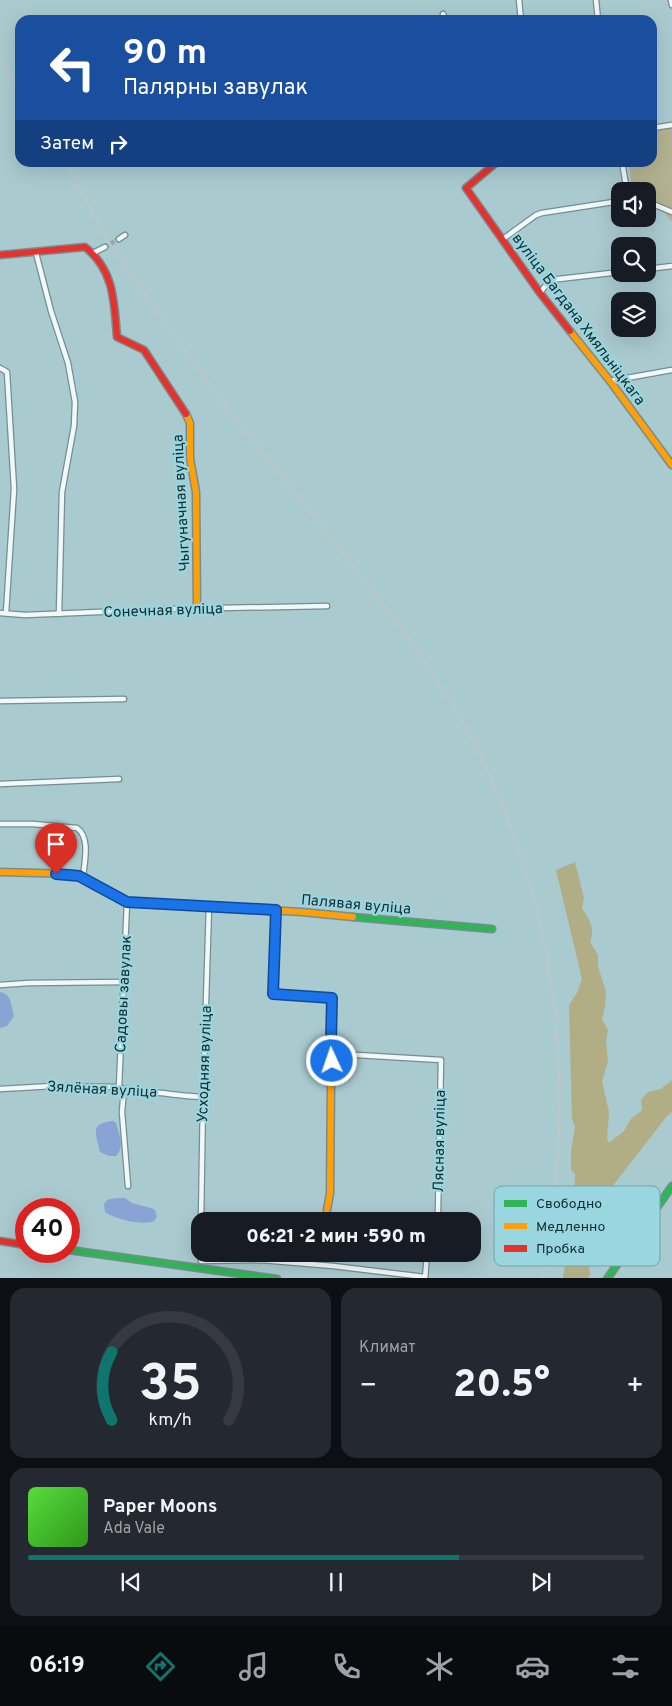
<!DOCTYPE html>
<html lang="ru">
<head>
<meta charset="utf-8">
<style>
	:root { --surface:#171b24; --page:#242831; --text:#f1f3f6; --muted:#9ea1a6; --line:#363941; --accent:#0f766e }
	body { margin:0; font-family:Overpass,sans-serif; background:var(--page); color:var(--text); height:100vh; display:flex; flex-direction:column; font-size:19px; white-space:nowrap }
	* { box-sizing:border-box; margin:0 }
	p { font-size:16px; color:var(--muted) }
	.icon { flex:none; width:28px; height:28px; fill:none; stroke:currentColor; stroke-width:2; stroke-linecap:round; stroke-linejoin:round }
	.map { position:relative; height:1278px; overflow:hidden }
	.panel { display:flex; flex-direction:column; gap:10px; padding:10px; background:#0d0f14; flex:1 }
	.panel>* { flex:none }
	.top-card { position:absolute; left:15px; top:15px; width:642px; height:152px; border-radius:15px; box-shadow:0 5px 20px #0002; background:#1a4fa0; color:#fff; overflow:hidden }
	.fabs { position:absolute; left:611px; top:182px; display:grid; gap:10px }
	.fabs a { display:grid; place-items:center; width:45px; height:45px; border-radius:10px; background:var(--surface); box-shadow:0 5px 20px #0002; font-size:25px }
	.speed { position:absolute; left:15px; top:1198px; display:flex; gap:10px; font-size:25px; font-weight:700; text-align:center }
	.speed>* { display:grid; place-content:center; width:65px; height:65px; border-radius:50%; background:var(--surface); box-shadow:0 5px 20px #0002; line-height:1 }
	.speed .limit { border:8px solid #d22; background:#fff; color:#111 }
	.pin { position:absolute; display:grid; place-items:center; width:42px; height:42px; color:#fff; margin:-51px -21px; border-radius:50% 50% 50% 0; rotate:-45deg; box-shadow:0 0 5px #0007 }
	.pin .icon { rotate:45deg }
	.me { position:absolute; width:55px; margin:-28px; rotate:357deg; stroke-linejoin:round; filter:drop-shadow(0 0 4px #0008) }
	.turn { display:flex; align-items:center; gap:18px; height:105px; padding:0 25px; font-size:22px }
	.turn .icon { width:65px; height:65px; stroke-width:2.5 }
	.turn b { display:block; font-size:35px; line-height:42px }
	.then { display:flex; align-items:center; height:48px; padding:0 25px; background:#0003; gap:10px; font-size:19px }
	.big { font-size:38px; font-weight:800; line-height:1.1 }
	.panel .widget { flex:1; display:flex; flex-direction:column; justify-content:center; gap:8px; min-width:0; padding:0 18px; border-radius:15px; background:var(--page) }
	.panel .dial { align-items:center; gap:0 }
	.dial svg { height:130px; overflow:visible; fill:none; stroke:var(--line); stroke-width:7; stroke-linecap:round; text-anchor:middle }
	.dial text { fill:var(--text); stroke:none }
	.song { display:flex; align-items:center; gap:15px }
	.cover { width:60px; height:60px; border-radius:8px; background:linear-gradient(135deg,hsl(110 70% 55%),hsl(110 70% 35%)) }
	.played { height:5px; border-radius:2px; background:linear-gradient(90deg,var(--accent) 70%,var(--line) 70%) }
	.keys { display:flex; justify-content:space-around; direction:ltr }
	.heat { display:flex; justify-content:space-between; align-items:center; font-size:28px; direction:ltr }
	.panel .tiles { flex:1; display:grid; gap:10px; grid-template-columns:1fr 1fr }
	.widget:last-child { grid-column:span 2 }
	.trip { position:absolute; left:191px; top:1212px; width:290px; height:50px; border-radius:15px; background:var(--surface); box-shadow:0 5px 20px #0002; font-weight:800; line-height:50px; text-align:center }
	.menu { display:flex; height:80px; justify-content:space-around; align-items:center; background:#090b0e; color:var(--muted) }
	.menu .icon { width:35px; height:35px }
	.menu .current { color:var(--accent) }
	.menu b { font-size:22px; color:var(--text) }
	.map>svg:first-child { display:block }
	.green { fill:#b3b391 }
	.forest { fill:#b1ae85 }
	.water { fill:#87a4d5 }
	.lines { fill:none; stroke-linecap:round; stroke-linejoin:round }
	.street-tunnel { stroke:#8babaf; stroke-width:4.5; stroke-dasharray:4.5 2; stroke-linecap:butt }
	.street-casing { stroke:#748e92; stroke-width:7 }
	.fast-casing { stroke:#748e92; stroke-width:9 }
	.slow-casing { stroke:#748e92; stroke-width:9 }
	.jam-casing { stroke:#748e92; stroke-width:9 }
	.street { stroke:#f2f7f8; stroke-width:4.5 }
	.fast { stroke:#30b455; stroke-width:6 }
	.slow { stroke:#ff9f0a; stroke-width:6 }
	.jam { stroke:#e5322d; stroke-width:6 }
	.rail-casing { stroke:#bcc6c7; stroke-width:3 }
	.rail { stroke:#99d6df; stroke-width:1; stroke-dasharray:4; stroke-linecap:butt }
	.route-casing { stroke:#114b97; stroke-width:12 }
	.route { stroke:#1a73e8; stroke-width:9 }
	.labels { text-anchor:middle; stroke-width:4.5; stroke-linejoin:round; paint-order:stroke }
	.street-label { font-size:15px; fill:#142d31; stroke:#99d6df }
	.key { fill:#99d6df; stroke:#71a3ab; stroke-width:1 }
	.key-label { font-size:14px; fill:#142d31 }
</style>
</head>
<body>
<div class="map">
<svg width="672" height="1279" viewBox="0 0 672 1279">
	<rect width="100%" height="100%" fill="#a9cacf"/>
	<path class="green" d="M 672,127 L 672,222 L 663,211 L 648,200 L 648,191 L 632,191 L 629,163 L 652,162 L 653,130 Z"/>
	<path class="forest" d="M 575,862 L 584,898 L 582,908 C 589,919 596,929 590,942 L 598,955 L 598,966 L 606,992 L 605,1006 L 602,1019 L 608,1030 L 606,1041 L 608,1062 L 602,1081 L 609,1112 L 607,1139 L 609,1143 L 624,1131 L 630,1120 L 642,1110 L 641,1100 L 648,1092 L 661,1089 L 672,1080 L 672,1112 L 667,1116 L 608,1192 L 604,1220 L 603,1247 L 588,1250 L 590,1274 L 588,1279 L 563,1278 L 563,1277 L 568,1247 L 569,1215 L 573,1208 L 575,1174 L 571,1170 L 571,1150 L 575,1127 L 572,1119 L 569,1005 L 577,993 L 582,979 L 556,870 Z"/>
	<g class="water">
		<path d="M 0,992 C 12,994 11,1006 14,1016 L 7,1026 L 0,1028 Z"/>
		<path d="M 113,1121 L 116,1123 C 119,1134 125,1147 116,1156 L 109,1156 L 100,1152 C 96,1133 89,1123 113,1121 Z"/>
		<path d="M 116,1198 L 125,1198 L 132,1203 L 154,1209 C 169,1233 114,1220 105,1212 L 104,1204 L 107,1200 Z"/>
	</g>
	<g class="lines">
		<path class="street-tunnel" d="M 105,247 L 119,239"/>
		<defs>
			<g id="street">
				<path d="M 519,0 L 521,20"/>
				<path d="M 596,0 L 598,20"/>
				<path d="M 671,0 L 672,5"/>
				<path d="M 443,14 L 446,20"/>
				<path d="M 501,20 L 521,18"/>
				<path d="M 652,128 L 672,125"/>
				<path d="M 622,162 L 627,191"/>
				<path d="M 648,202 L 672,212"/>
				<path d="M 119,239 L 125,235"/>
				<path d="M 503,239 L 536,215 L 542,213 L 620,201"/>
				<path d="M 36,253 L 51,311 L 68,363 L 75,402 L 74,426 L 62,492 L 59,614"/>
				<path d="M 93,253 L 105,247"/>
				<path d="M 648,269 L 672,266"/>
				<path d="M 540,293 L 550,280 L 620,272"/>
				<path d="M 0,368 L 7,372 L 14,489 L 6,613"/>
				<path d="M 610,381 L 672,370"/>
				<path d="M 0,613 L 25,615 L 171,609 L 327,606"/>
				<path d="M 0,701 L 124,699"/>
				<path d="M 0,784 L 119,779"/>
				<path d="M 0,824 L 33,824 L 77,828 C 91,838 84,863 83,878"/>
				<path d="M 0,985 L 29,983 L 123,982"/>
				<path d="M 332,1041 L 340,1054"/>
				<path d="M 333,1061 L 340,1054 L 441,1060 L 438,1211 L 436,1221"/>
				<path d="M 119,1087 L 127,902"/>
				<path d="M 0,1089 L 53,1086 L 119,1087 L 124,1089 C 151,1091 177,1096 203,1097"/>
				<path d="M 124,1089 L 122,1112 L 128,1186"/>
				<path d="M 201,1221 L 203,1097 L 209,906"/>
				<path d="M 201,1261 L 262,1260 L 333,1266 L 425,1277"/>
				<path d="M 425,1279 L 427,1254"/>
			</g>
			<g id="fast">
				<path d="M 353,917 L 492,929"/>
				<path d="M 69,1250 L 277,1279"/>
				<path d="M 607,1279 L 672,1186"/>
			</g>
			<g id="slow">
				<path d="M 570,331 L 610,381 L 672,465"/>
				<path d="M 186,414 L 190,423 L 190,458 L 196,492 L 197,609"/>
				<path d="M 0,872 L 74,874 L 115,894 L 127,902 L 302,912 L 353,917"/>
				<path d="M 327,1210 L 330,1193 L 331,1081"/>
			</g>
			<g id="jam">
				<path d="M 497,162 L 466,188 L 540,293 L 570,331"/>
				<path d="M 0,255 L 85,247 C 115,271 114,303 117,337 L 144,350 L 186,414"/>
				<path d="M 275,911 L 273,994 L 332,998 L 331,1081"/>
				<path d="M 0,1241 L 26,1245"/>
			</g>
		</defs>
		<use href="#street" class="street-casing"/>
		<use href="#fast" class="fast-casing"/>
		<use href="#slow" class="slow-casing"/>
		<use href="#jam" class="jam-casing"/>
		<use href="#street" class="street"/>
		<use href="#fast" class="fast"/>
		<use href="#slow" class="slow"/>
		<use href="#jam" class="jam"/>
		<defs>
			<g id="rail">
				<path d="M 0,60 L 20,87"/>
				<path d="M 66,162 L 108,242 L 203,375 L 236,420 L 278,471 L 407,635 C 430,670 454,704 473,741 C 560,910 579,1093 542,1279"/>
			</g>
		</defs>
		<use href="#rail" class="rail-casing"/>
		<use href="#rail" class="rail"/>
	</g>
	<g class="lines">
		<defs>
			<path id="route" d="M 56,874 L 79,876 L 127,902 L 276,910 L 273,994 L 332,998 L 331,1040 L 332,1061"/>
		</defs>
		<use href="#route" class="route-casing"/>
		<use href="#route" class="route"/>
	</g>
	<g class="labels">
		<g class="street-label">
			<text transform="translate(579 319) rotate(53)" y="5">вуліца Багдана Хмяльніцкага</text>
			<text transform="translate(181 503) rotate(-93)" y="5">Чыгуначная вуліца</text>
			<text transform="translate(163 610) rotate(-2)" y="5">Сонечная вуліца</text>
			<text transform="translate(356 904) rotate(5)" y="5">Палявая вуліца</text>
			<text transform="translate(123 994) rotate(-87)" y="5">Садовы завулак</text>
			<text transform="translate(204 1064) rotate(-88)" y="5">Усходняя вуліца</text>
			<text transform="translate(102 1089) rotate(3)" y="5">Зялёная вуліца</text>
			<text transform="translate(439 1141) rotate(-89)" y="5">Лясная вуліца</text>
		</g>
	</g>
	<rect x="494" y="1186" width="166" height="80" rx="8" class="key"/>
	<rect x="504" y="1200" width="23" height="7" fill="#30b455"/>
	<rect x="504" y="1223" width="23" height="6" fill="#ff9f0a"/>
	<rect x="504" y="1245" width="23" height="7" fill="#e5322d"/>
	<g class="key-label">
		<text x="536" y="1208">Свободно</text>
		<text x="536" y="1231">Медленно</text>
		<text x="536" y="1253">Пробка</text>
	</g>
</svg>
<div class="fabs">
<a><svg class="icon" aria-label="sound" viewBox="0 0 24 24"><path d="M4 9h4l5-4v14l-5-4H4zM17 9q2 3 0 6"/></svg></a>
<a><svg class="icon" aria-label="search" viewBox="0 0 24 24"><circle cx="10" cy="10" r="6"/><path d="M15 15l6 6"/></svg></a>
<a><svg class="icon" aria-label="layers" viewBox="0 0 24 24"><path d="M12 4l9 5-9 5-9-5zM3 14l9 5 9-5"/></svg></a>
</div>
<div class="speed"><div class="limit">40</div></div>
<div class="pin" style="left:56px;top:874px;background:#d93025"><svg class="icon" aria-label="arrive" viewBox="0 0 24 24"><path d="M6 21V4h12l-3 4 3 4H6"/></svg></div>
<svg class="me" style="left:332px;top:1061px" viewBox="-20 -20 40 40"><circle r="17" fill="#1a73e8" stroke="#fff" stroke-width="3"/><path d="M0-11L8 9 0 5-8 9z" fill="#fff"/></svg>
<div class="trip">06:21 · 2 мин · 590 m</div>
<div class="top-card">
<div class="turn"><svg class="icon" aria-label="left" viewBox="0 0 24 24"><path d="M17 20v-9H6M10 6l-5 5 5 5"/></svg><div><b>90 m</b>Палярны завулак</div></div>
<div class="then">Затем<svg class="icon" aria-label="right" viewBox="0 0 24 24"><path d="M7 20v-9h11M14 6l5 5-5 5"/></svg></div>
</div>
</div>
<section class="panel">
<div class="tiles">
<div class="widget dial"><svg viewBox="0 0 100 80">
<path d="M14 69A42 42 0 1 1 86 69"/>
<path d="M14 69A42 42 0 0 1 14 27" stroke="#0f766e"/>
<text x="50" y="56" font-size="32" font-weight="700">35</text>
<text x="50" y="72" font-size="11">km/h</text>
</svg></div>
<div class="widget"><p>Климат</p>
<div class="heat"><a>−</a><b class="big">20.5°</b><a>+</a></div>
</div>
<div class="widget">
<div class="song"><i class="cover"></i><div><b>Paper Moons</b><p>Ada Vale</p></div></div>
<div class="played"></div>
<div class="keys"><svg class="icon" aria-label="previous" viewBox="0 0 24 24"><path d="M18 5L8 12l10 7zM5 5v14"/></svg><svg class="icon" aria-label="pause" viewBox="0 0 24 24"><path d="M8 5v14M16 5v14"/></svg><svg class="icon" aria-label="next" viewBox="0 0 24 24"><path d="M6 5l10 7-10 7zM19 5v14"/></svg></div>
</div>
</div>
</section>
<nav class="menu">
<b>06:19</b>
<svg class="icon current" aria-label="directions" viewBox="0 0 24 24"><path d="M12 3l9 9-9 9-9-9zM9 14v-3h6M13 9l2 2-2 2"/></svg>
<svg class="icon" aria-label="music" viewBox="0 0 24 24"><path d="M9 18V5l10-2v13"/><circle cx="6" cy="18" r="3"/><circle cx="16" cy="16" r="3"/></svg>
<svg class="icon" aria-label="phone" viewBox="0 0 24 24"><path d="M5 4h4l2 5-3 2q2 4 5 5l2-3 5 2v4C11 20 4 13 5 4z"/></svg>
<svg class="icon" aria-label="climate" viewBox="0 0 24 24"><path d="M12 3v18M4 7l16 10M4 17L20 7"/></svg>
<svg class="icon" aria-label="car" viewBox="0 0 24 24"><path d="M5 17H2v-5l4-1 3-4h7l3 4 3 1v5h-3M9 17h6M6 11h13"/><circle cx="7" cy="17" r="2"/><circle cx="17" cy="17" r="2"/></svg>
<svg class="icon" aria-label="filters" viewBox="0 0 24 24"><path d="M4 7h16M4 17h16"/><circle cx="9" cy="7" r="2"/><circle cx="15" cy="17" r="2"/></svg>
</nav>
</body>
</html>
